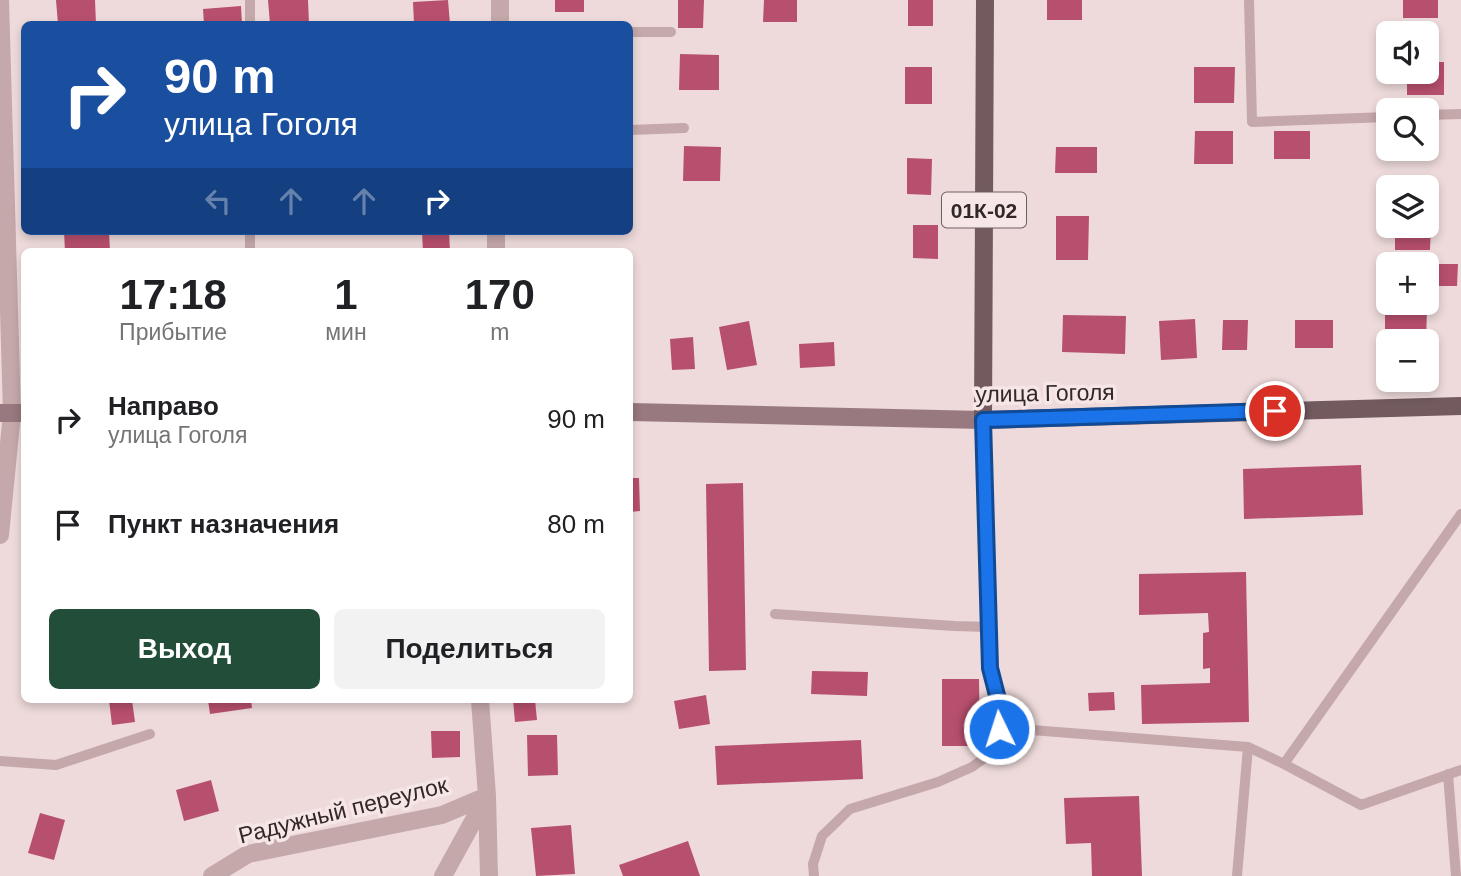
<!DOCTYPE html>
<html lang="ru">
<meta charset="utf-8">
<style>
:root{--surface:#fff;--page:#f2f2f2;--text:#202124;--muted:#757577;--accent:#224e39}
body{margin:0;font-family:Helvetica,sans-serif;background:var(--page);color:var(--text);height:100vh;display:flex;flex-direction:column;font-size:26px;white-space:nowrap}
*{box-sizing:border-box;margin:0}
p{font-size:23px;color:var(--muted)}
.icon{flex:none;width:38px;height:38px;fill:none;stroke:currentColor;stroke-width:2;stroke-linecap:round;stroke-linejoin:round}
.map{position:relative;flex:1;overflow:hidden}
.side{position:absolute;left:21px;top:248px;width:612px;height:455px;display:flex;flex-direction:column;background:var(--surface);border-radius:10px;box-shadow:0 4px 10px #0003}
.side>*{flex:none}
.top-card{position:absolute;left:21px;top:21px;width:612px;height:214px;border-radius:10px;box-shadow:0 4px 10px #0003;background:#1a4fa0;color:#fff;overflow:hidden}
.buttons{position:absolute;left:1376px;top:21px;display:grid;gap:14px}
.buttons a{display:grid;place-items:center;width:63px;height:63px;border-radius:10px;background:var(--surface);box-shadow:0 4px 10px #0003;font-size:35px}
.pin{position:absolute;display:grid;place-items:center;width:60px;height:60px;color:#fff;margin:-30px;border:4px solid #fff;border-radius:50%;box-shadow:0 2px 7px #0007}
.me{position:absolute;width:77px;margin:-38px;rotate:356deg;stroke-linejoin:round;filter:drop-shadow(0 0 5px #0008)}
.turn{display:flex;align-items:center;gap:24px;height:147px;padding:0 28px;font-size:32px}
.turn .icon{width:91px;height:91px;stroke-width:2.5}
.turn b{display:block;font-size:49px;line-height:60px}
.lanes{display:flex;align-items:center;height:66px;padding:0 28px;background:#0003;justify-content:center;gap:35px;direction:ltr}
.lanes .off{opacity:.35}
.eta{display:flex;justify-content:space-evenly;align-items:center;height:119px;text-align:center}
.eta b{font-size:42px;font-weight:800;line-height:49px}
.cta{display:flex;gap:14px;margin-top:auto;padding:14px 28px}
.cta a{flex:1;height:80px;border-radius:10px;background:var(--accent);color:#fff;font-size:28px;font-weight:800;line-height:80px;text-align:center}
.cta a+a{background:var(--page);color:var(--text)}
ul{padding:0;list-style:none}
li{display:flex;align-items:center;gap:21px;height:105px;padding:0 28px}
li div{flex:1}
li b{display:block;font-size:26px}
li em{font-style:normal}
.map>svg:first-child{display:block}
.building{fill:#b74f6e}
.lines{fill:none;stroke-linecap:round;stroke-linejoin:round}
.service{stroke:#c4a8aa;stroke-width:10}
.minor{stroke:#c4a8aa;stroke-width:18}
.secondary{stroke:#97797f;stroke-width:18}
.primary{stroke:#725a5f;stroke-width:18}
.route-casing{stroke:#114b97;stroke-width:18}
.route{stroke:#1a73e8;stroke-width:12}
.labels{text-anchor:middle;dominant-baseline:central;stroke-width:7;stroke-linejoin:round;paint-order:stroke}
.shield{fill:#f6e6e6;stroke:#6d6062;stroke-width:2}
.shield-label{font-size:21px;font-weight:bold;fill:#322729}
.street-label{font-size:23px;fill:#322729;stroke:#f6e6e6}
</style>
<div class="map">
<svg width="1461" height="876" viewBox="0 0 1461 876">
<rect width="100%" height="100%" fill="#eedada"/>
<path class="building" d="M56,0H95L96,24H58Z
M268,0H308L309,24H270Z
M448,0L450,24H414L413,2Z
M555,0H584V12H555Z
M678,0H704L703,28H678Z
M764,0H797V22H763Z
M908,0H933V26H908Z
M1047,0H1082V20H1047Z
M1403,0H1438V18H1403Z
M241,6L242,24H204L203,9Z
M680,54L719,55V90H679Z
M1426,62H1444V95H1407V72H1426Z
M905,67H932V104H905Z
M1194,67H1235L1234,103H1194Z
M1195,131H1233V164H1194Z
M1274,131H1310V159H1274Z
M684,146L721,147L720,181H683Z
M1056,147H1097V173H1055Z
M907,158L932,159L931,195L907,194Z
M1056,216H1089L1088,260H1056Z
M1426,223H1431L1430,250H1395V226H1426Z
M913,225H938V259L913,258Z
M64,231H109L110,252H65Z
M422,231H449L450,252H423Z
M571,248H604V252H571Z
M1428,264H1458L1457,286H1428Z
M1385,308H1427L1426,341H1385Z
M1063,315L1126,316L1125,354L1062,352Z
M1195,319L1197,358L1161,360L1159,321Z
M1223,320H1248L1247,350H1222Z
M1295,320H1333V348H1295Z
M749,321L757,365L727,370L719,327Z
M693,337L695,369L672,370L670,339Z
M834,342L835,366L800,368L799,344Z
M1361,465L1363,515L1244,519L1243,469Z
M630,478H639L640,511L630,512Z
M743,483L746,670L709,671L706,484Z
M1246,572L1249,722L1142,724L1141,685L1210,683V668L1203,669V633L1209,632L1208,613L1139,615V574Z
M812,671L868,672L867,696L811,694Z
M942,679H979L980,746H942Z
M1114,692L1115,710L1089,711L1088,693Z
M706,695L710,724L679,729L674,701Z
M109,700H132L135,722L112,725Z
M208,700H251L252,708L210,714Z
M513,700H535L537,720L515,722Z
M431,731H460V757L432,758Z
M527,735H557L558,775L528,776Z
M861,740L863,779L717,785L715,746Z
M211,780L219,811L184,821L176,790Z
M1139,796L1142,876H1092L1091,843L1066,844L1064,798Z
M40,813L65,820L54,860L28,853Z
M571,825L575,874L536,876L531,828Z
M688,841L700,876H623L619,865Z"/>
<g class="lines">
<path class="service" d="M1249,0L1252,122L1388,117
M250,24V0
M630,32H671
M1426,115L1461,114
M630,130L684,128
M250,252V231
M983,420L990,668L1001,711L1019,729L1248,747L1284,764L1461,514
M775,614L954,626L989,627
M0,761L56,765L150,734
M1284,764L1361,805L1461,770
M1448,774L1456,876
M814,876L813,864L822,836L850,809L938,782L972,767L998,748L1001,711
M1237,876L1248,747"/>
<path class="minor" d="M500,24V0
M496,252V231
M0,535L12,413L0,0
M212,876L248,854L442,815L487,796L489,876
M443,876L487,796L480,700"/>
<path class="secondary" d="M630,412L983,420
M0,413H24"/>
<path class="primary" d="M985,0L983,420L1461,406"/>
</g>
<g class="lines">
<g class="route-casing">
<path id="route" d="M999,729L1001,711L990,668L983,420L1275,411"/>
</g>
<use href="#route" class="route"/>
</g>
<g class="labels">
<rect class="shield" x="942" y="192.5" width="84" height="35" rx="5"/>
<g class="shield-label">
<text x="984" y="210">01К-02</text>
</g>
<g class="street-label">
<text transform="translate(1045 393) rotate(-1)">улица Гоголя</text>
<text transform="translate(343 810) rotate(-14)">Радужный переулок</text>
</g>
</g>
</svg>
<div class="buttons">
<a><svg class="icon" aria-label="sound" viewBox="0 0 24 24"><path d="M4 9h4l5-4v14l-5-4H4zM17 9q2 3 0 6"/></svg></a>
<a><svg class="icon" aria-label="search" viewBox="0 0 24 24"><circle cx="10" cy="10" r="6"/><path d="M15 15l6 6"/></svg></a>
<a><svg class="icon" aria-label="layers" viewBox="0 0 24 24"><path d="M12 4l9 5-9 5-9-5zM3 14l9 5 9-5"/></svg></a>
<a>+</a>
<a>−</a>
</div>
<div class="pin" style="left:1275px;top:411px;background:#d93025"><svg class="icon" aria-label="arrive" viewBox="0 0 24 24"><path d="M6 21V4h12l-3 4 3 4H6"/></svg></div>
<svg class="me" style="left:999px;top:729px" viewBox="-20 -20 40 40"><circle r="17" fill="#1a73e8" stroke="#fff" stroke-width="3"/><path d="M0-11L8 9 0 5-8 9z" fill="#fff"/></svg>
<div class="top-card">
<div class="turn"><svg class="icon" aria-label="right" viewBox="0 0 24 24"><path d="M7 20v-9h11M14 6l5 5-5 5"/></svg><div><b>90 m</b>улица Гоголя</div></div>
<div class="lanes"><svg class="icon off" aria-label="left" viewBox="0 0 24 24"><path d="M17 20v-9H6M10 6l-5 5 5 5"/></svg><svg class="icon off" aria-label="ahead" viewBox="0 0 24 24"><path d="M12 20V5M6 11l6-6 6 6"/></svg><svg class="icon off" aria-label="ahead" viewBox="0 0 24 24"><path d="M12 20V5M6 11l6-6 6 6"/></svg><svg class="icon" aria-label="right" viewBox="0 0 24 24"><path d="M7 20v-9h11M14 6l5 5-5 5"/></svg></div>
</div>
<section class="side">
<div class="eta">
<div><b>17:18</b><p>Прибытие</p></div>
<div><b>1</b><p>мин</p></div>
<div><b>170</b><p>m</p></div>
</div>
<ul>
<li><svg class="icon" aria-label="right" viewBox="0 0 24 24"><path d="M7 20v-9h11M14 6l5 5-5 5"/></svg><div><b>Направо</b><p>улица Гоголя</p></div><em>90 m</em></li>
<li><svg class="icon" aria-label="arrive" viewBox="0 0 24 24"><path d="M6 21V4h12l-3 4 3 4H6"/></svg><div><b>Пункт назначения</b></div><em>80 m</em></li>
</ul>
<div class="cta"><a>Выход</a><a>Поделиться</a></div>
</section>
</div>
